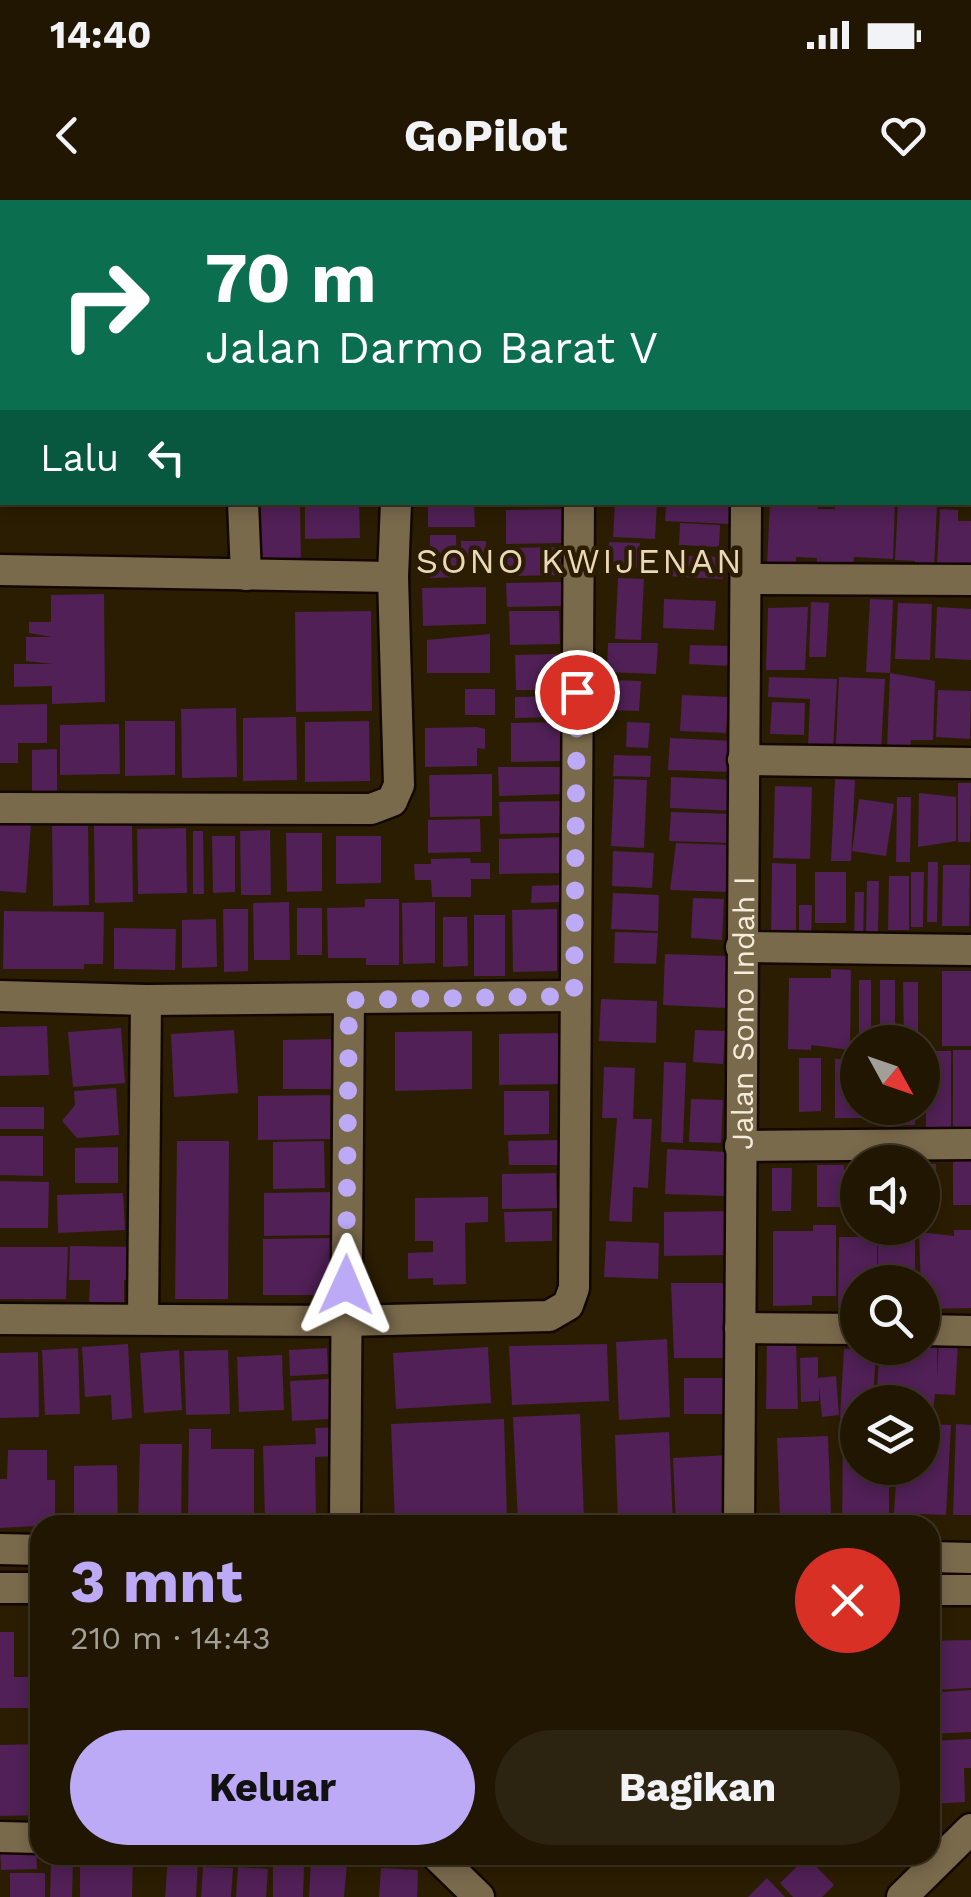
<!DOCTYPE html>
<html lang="id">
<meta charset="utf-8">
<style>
:root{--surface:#201602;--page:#2d2311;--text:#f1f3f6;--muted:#a29f99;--line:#3d3524;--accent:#bcaaf6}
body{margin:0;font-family:"Work Sans",sans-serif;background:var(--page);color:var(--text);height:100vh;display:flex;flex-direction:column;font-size:38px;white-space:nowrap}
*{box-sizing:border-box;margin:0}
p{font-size:32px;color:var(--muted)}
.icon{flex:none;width:55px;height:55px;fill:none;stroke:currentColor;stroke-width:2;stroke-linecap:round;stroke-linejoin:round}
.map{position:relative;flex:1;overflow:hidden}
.details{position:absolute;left:30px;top:1315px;width:910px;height:350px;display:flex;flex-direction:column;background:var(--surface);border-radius:30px;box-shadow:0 5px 15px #0003,0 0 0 2px var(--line)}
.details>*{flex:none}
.hud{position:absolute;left:0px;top:0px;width:972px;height:305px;box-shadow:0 5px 15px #0003,0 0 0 2px var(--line);background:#0b6e4f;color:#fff;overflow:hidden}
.needle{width:65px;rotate:130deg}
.tools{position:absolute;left:840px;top:825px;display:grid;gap:20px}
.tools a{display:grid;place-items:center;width:100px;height:100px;border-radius:50%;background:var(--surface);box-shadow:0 5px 15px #0003,0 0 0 2px var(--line);font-size:50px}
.pin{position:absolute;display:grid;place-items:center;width:85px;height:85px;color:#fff;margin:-42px;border:5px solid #fff;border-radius:50%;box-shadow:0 2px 10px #0007}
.me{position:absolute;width:110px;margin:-55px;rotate:1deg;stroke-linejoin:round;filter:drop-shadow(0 0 8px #0008)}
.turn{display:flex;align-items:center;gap:35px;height:210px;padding:0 40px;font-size:45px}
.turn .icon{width:130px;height:130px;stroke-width:2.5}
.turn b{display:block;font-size:70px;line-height:85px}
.then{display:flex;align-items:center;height:95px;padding:0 40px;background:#0003;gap:20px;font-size:38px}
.round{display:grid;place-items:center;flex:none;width:105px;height:105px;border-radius:52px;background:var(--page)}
.overview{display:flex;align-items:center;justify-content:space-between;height:170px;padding:0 40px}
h1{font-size:60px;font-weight:700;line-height:75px;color:var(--accent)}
.action{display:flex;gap:20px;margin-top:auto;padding:20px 40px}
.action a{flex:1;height:115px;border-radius:60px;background:var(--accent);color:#111;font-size:40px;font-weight:700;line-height:115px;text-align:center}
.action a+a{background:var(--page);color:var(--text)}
.status{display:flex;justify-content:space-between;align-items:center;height:70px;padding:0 50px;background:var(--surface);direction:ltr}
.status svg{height:28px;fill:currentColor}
header{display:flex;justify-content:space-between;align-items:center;height:130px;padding:0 40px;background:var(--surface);font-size:45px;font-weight:700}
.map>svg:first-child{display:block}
.building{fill:#502056}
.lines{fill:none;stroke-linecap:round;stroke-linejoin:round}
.minor-casing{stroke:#130700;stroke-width:35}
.minor{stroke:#7a6a4c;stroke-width:30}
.route{stroke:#bcaaf6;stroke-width:18;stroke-dasharray:0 32.4}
.labels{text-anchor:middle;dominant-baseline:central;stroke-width:9;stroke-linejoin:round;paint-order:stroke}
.street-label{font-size:30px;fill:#f6ecdc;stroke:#2b1d02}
.quarter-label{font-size:35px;letter-spacing:2.5px;fill:#ebd8b8;stroke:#2b1d02}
</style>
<div class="status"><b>14:40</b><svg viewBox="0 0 49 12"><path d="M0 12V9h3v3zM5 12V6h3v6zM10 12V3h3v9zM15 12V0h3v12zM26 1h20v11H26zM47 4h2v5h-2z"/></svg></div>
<header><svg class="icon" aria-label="back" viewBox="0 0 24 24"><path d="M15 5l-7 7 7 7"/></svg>GoPilot<svg class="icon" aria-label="heart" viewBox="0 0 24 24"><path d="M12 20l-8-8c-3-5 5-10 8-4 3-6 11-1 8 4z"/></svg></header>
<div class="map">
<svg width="971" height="1697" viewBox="0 0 971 1697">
<rect width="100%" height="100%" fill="#2b1d02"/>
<path class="building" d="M251,302H300L301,364L251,365Z
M305,302H359L360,338L305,339Z
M428,302H474L475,327H428Z
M615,302H657L655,339L613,337Z
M770,302H818V309H835V302H895L893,359L854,357L853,364L831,363V369L816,368L817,358L796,357V366L767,364Z
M898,302L937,305L934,369L915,368V361L895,360Z
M666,304L733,307L732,324L665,321Z
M566,309V343L506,344V310Z
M940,309L958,310V321H971V374L957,373V365L937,364Z
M680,323L720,325L719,347L679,345Z
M430,335H456L457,377L430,378Z
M461,341H486V364L461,365Z
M609,342L640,343L639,368L608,367Z
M564,347V375L504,376L503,348Z
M667,355L724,357L723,379L666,376Z
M618,378L644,379L641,440L615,439Z
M562,382V406L507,407L506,383Z
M486,387V424L423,426L422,388Z
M104,394L105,502L52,504V486L14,487V464H52L26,461V437H52L29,433V422H51V395Z
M664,399L716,401L714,430L663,428Z
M870,399L893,400L890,473L866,472Z
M811,402L829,403L826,457H809Z
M898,403L932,404L930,460L895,459Z
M808,407L805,470H766L768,408Z
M937,407L971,409V460L935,458Z
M371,411L372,511L296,512L295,412Z
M509,411H559L560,444L510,445Z
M490,434V473H427V440Z
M608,443H658L656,474L607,472Z
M690,445L733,446L731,466L689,464Z
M557,454L558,490H516L515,455Z
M890,473L935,481L933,540H911L910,551L887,550Z
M769,477L837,479L833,550L808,549L810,499L768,497Z
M839,477L885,479L881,550L836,544Z
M610,480L641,481L639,511L608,510Z
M465,489H495V515H465Z
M938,490L971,491L970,539L936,537Z
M682,495L728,497L726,533L680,531Z
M562,496V517L515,518V497Z
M772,502L805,503L804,535L770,534Z
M47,504V543H18V563H0V505Z
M236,508L237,577L182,578L181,509Z
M296,517L297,580L243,581V518Z
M125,521H175V575L125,576Z
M369,521L370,581L305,582V522Z
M563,522V561L511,562V523Z
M627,522L650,523L648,548L626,547Z
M119,524L120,574L60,575V525Z
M477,527L485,529V549L477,548V566L425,567V528Z
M670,538L735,541L733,572L668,570Z
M57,549V595H32V550Z
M614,555L651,556L650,577L613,576Z
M498,567H564L565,594L499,596Z
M492,574V616L430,617L429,575Z
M671,577L737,580L736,611L670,608Z
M614,579L647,580L644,648L611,646Z
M835,579L855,580L851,661H831Z
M958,583H971L970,642H958Z
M775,586L812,587L810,659L773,658Z
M919,593L956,597V641L918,647Z
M897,597H911L910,662H896Z
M859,599L894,604L886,656L852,651Z
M565,601V633L500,634L499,602Z
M671,612L733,614L731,643L669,641Z
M480,619L481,652L428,653V620Z
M0,622L31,624L26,693L0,691Z
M94,624H132L133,702L95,703Z
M52,626H88L89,705L53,706Z
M186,628L187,693L138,694L137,629Z
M270,630L271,695H241L240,631Z
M193,631H203L204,694H193Z
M286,633H322V691L287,692Z
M212,636H235V692L213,693Z
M336,636H381V683L336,684Z
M566,637V673L499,674V639Z
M676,643L734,645L730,692L670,690Z
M613,651L654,653L652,688L612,686Z
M470,658L471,663H490V679H471V697H432L431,680H415L414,664H431V659Z
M928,662H938L937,722H927Z
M772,663L796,664V740L771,739Z
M943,665H970L969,726H942Z
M815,672H846V723H815Z
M911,672H924L923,727H911Z
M889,676H909V730H888Z
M867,681H879L878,732H866Z
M559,685V702L531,703L532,686Z
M855,692H864L863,745H854Z
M613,693L659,695L658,731L611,729Z
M693,698L724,699L722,740L691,738Z
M365,699H399V765H366V758H328L327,708L365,707Z
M289,702L290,760H254L253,703Z
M435,702V763L403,764L402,703Z
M799,705H812L811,741L799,740Z
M297,708H322V755H297Z
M223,709H248V771L224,772Z
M557,709V771L513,772L512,710Z
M4,711L104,712L103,764H84V769H3Z
M474,715H505V776H474Z
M443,717H467L468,766L443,767Z
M216,719L217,767L182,768V720Z
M114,728L176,729L175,770L114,769Z
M615,732L658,733L656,764L614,763Z
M665,754L728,756L726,808L663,805Z
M831,769L851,770L850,850L811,845V850L788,849L789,778H831Z
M942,771H971V846H942Z
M859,780H871V842H859Z
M880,780H895V842H880Z
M903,782H918V842H904Z
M601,799L657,801L656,843L599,841Z
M47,826L49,875L0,876V827Z
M121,828L125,883L73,887L68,832Z
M234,830L238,893L174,897L171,834Z
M695,830L725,831L723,864L693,862Z
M472,831V889L395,891V832Z
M562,833V884L499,885V834Z
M334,839V889H283V840Z
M953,850H971V934H953Z
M926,851H951V933H926Z
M799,858H821V911L799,912Z
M835,859H858V908H872V918H835Z
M664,862L686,863L683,943L661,942Z
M604,867L635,868L633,919H652L648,988L633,987L632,1022L609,1021L617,918H602Z
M116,888L119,935L77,938L62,921L75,905L74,891Z
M504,891H549V934L504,935Z
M330,895V939L258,940V896Z
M691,899L723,900L721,943L689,942Z
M0,907H44V929H0Z
M876,908H915V925H876Z
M0,936H43V976L0,975Z
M559,940V965H509L508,941Z
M177,941H229L228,1099H175Z
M324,941L325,988L273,989V942Z
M118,947V983H75V948Z
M667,949L727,952L725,996L665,994Z
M953,958H971V1005H953Z
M922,964H936V1015H922Z
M817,965H844L845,1007H817Z
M772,968H792L791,1011H772Z
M556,973L557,1008L502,1009V974Z
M0,981L49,982L48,1028H0Z
M330,992V1035L264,1036V993Z
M123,993L125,1030L58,1033L57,995Z
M488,997V1022L465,1023L466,1084L433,1085V1078L408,1079V1053L433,1052V1041H415V998Z
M552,1011V1041L505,1042L504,1012Z
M730,1011V1055L664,1056V1012Z
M813,1025H836V1096H812V1105L773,1106V1031H813Z
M954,1030H971V1108L932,1109V1117L922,1118L919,1032L954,1036Z
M915,1033V1082H878V1034Z
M839,1037H877V1082H858V1107H838Z
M330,1038V1095H263V1039Z
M606,1041L659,1043L658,1079L604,1077Z
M70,1046L137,1047V1080H124V1106L89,1105L90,1080H69Z
M0,1047H68L66,1099H0Z
M671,1083H738L728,1158H674Z
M667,1139L670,1217L619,1220L616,1142Z
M767,1140L796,1141L798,1209H766Z
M939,1142L958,1143L955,1195L935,1194L933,1212L922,1211V1202H876L880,1148L937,1145V1176Z
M128,1144L132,1218L112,1220L111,1195L85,1197L82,1147Z
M607,1144L609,1201L512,1205L509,1146Z
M488,1147L491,1203L396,1209L393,1153Z
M78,1148L80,1214L45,1215L42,1150Z
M327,1148L328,1174L290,1176L289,1150Z
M844,1149L876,1150L873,1202H858V1220L840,1218Z
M179,1150L182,1210L144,1213L140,1153Z
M228,1150L230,1214L186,1215L184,1151Z
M38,1152L39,1217L0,1218V1153Z
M282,1155L284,1210L239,1212L237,1157Z
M818,1157V1178L836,1176L839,1215L822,1217L819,1186V1201L801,1202L800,1158Z
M684,1178H739V1214H684Z
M329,1179L331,1219L292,1221L290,1181Z
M580,1214L584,1320L518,1323L513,1217Z
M504,1219L507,1319L395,1325L391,1224Z
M922,1224L951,1225L946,1315L894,1313L897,1268H922Z
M956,1224L971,1225V1315H953Z
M342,1227L343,1256L315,1257L316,1319L265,1320L263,1246L316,1244L315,1228Z
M189,1229H211V1249H254V1321L188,1322Z
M669,1232L673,1324L618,1325L615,1235Z
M828,1236L831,1314L780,1316L777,1238Z
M843,1238H858V1268H889V1325H842Z
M140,1244H182L181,1325H138Z
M8,1250H47V1280H55V1325L0,1328V1279H7Z
M730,1255L732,1322L676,1325L673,1258Z
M117,1265L118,1325H74V1266Z
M0,1432H14V1477H40V1508H0Z
M971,1440V1488L930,1490V1441Z
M971,1490V1532L930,1534V1493Z
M971,1539V1568H964L965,1602L930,1604V1541Z
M40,1544V1615L0,1616V1545Z
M36,1644L37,1669L1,1670L0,1645Z
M80,1655H133L132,1697H80Z
M807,1657L834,1685L822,1697H793L780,1683Z
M168,1658L198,1660L196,1697H165Z
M311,1661L347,1664L344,1697H309Z
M51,1662H73L72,1697H50Z
M273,1665H304L303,1697H273Z
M203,1667L233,1668L231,1697H201Z
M238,1667L268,1669L266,1697H236Z
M381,1668L418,1670L417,1697H379Z
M10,1673H45V1697H10Z
M767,1678L785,1697H748Z"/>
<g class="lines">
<g class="minor-casing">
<g id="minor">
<path d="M577,2V0"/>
<path d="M970,16H971"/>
<path d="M0,23H2"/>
<path d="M970,189H971"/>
<path d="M0,254H2"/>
<path d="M243,302L246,375"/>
<path d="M0,370L393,377"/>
<path d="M747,379L971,380"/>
<path d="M743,560L971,563"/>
<path d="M0,608L371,609L392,601L399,585L393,377L396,302"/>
<path d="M741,747L971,750"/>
<path d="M0,796L146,800L574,796"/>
<path d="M740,946L971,944"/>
<path d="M143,1118L146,800"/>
<path d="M0,1119L346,1121L549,1116L568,1105L574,1088L579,302"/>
<path d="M740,1128L858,1129"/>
<path d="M922,1130L971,1131"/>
<path d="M345,1325L349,800"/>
<path id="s1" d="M739,1325L746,302"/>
<path d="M0,1349L40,1350"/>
<path d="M930,1357L971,1358"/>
<path d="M0,1388H40"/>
<path d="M930,1390H971"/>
<path d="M0,1637L40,1638"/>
<path d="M436,1655L479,1697"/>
<path d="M902,1697L971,1629"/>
</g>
</g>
<use href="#minor" class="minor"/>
</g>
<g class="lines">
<path class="route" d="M346,1085L349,800L574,796L577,492"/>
</g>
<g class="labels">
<g class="street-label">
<text stroke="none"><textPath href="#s1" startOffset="512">Jalan Sono Indah I</textPath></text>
</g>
<g class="quarter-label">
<text x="580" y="361">SONO KWIJENAN</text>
</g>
</g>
</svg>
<div class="tools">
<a><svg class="needle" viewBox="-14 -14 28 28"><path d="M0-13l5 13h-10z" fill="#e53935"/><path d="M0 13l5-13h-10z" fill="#a29f99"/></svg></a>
<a><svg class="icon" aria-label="sound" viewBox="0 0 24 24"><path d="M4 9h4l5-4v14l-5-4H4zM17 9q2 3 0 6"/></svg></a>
<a><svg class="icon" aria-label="search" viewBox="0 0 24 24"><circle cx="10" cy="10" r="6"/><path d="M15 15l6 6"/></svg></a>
<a><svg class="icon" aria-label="layers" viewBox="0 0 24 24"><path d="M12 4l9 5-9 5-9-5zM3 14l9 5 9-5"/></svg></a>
</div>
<div class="pin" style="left:577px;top:492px;background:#d93025"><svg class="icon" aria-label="arrive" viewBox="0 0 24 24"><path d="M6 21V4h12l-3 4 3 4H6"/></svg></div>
<svg class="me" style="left:346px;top:1085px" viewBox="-20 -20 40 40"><path d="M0-17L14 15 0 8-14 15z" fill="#bcaaf6" stroke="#fff" stroke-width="4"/></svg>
<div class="hud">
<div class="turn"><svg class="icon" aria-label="right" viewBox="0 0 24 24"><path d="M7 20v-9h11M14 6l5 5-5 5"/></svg><div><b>70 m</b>Jalan Darmo Barat V</div></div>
<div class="then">Lalu<svg class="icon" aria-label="left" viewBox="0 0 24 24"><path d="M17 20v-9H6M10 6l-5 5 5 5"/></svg></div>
</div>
<section class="details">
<div class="overview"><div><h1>3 mnt</h1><p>210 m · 14:43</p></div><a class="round" style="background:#d93025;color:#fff"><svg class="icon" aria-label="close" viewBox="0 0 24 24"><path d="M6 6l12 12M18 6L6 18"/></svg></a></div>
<div class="action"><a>Keluar</a><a>Bagikan</a></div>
</section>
</div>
